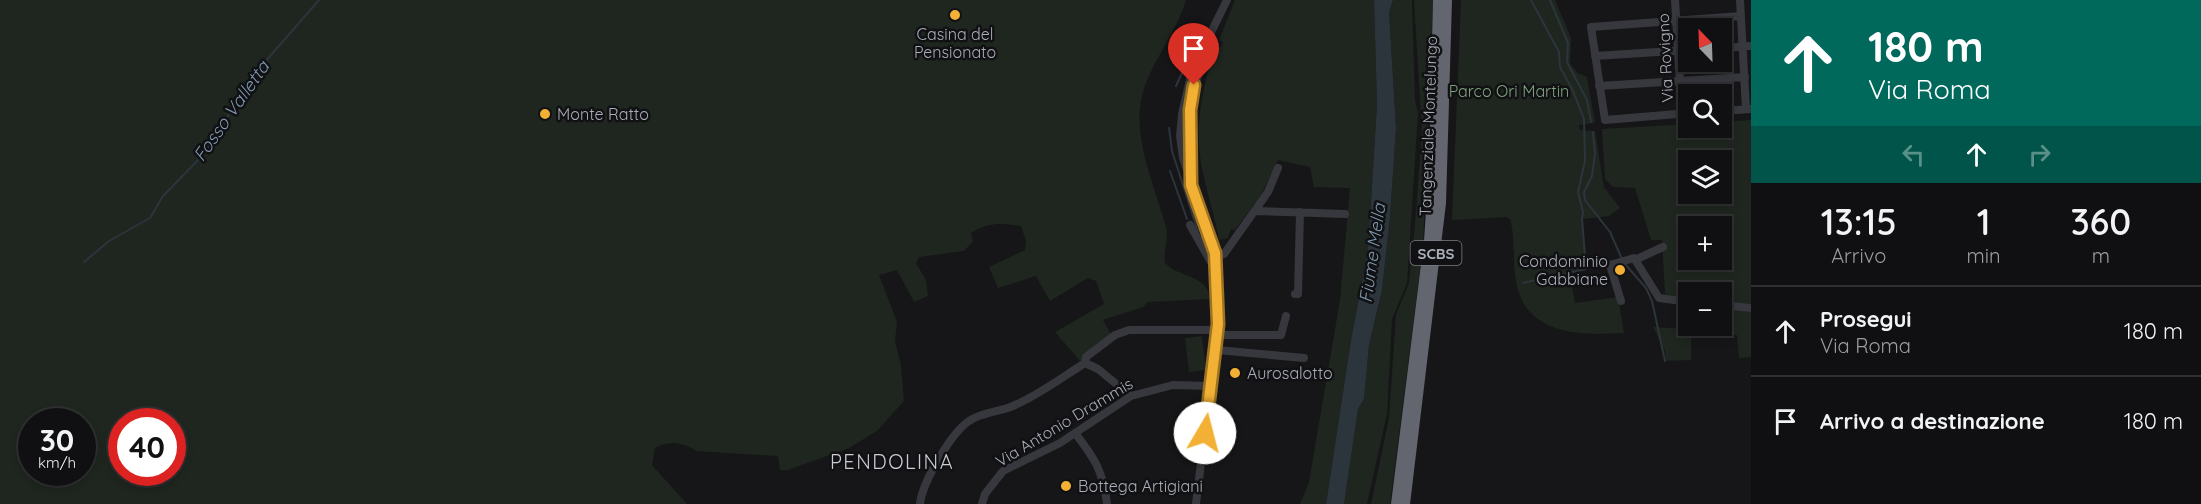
<!DOCTYPE html>
<html lang="it">
<meta charset="utf-8">
<style>
:root{--surface:#101012;--page:#19191b;--text:#f1f3f6;--muted:#9c9d9f;--line:#303032}
body{margin:0;font-family:Quicksand,sans-serif;background:var(--page);color:var(--text);height:100vh;display:flex;flex-direction:column;font-size:22px;white-space:nowrap}
*{box-sizing:border-box;margin:0}
p{font-size:20px;color:var(--muted)}
.icon{flex:none;width:33px;height:33px;fill:none;stroke:currentColor;stroke-width:2;stroke-linecap:round;stroke-linejoin:round}
.map{position:relative;flex:1;overflow:hidden}
.details{display:flex;flex-direction:column;background:var(--surface);width:450px}
.details>*{flex:none}
.top-card{background:#00695c;color:#fff;overflow:hidden}
.needle{width:39px;rotate:337deg}
.buttons{position:absolute;left:1678px;top:18px;display:grid;gap:12px}
.buttons a{display:grid;place-items:center;width:54px;height:54px;border-radius:0px;background:var(--surface);box-shadow:0 3px 9px #0003,0 0 0 2px var(--line);font-size:30px}
.speed{position:absolute;left:18px;top:408px;display:flex;gap:12px;font-size:30px;font-weight:700;text-align:center}
.speed>*{display:grid;place-content:center;width:78px;height:78px;border-radius:50%;background:var(--surface);box-shadow:0 3px 9px #0003,0 0 0 2px var(--line);line-height:1}
.speed small{font-size:15px;font-weight:400}
.speed .limit{border:9px solid #d22;background:#fff;color:#111}
.pin{position:absolute;display:grid;place-items:center;width:51px;height:51px;color:#fff;margin:-62px -26px;border-radius:50% 50% 50% 0;rotate:-45deg;box-shadow:0 0 6px #0007}
.pin .icon{rotate:45deg}
.me{position:absolute;width:66px;margin:-33px;rotate:8deg;stroke-linejoin:round;filter:drop-shadow(0 0 4px #0008)}
.turn{display:flex;align-items:center;gap:21px;height:126px;padding:0 18px;font-size:27px}
.turn .icon{width:78px;height:78px;stroke-width:2.5}
.turn b{display:block;font-size:42px;line-height:51px}
.lanes{display:flex;align-items:center;height:57px;padding:0 18px;background:#0003;justify-content:center;gap:30px;direction:ltr}
.lanes .off{opacity:.35}
.eta{display:flex;justify-content:space-evenly;align-items:center;height:102px;text-align:center}
.eta b{font-size:36px;font-weight:600;line-height:42px}
ul{padding:0;list-style:none}
li{display:flex;align-items:center;gap:18px;height:90px;padding:0 18px;border-top:2px solid var(--line)}
li div{flex:1}
li b{display:block;font-size:22px}
li em{font-style:normal}
main{display:flex;flex:1;min-height:0}
.map>svg:first-child{display:block}
.green{fill:#1e261f;fill-rule:evenodd}
.water{fill:#2c353c}
.lines{fill:none;stroke-linecap:round;stroke-linejoin:round}
.stream{stroke:#2c353c;stroke-width:2}
.minor{stroke:#37383d;stroke-width:8}
.highway{stroke:#63666e;stroke-width:10}
.route-casing{stroke:#9d7322;stroke-width:15}
.route{stroke:#f2b134;stroke-width:10}
.poi-dot{fill:#f2b134;stroke:#111113;stroke-width:2}
.labels{text-anchor:middle;dominant-baseline:central;stroke-width:5;stroke-linejoin:round;paint-order:stroke}
.shield{fill:#111113;stroke:#7b7e86;stroke-width:1.5}
.shield-label{font-size:15px;font-weight:bold;fill:#a8adb8}
.poi-label{font-size:16px;fill:#a8adb8;stroke:#111113;text-anchor:start}
.street-label{font-size:16px;fill:#a8adb8;stroke:#111113}
.park-label{font-size:16px;fill:#7fa381;stroke:#111113}
.water-label{font-size:18px;font-style:italic;fill:#7f9bb3;stroke:#111113}
.quarter-label{font-size:20px;letter-spacing:1.5px;fill:#c9ccd4;stroke:#111113}
</style>
<main>
<div class="map">
<svg width="1751" height="504" viewBox="0 0 1751 504">
<rect width="100%" height="100%" fill="#161618"/>
<path class="green" d="M0,0H1186C1176,34 1151,61 1142,96C1132,139 1155,186 1166,227C1169,239 1163,251 1165,263C1178,278 1207,273 1210,299L1148,302L1143,307L1103,320L1114,340L1080,361L1055,332L1104,304L1096,281L1088,278L1050,301L1036,276L998,288L989,267L1025,250L1026,241L1021,226C1003,223 988,222 971,233L973,241L964,251L919,257L916,263L926,280L928,296L914,302L897,270L879,275L897,322L895,341L901,365L904,401L877,431L849,448L788,470H780L778,456L696,451C683,442 669,440 655,448L652,465L687,504H0ZM32,422H82V472H32ZM122,422H172V472H122Z
M1235,0H1374L1377,105L1368,251L1351,340L1326,504H1300L1309,482L1340,300L1350,188L1314,187L1310,167L1278,160L1261,195L1235,230L1231,229L1228,238L1219,240C1215,218 1208,196 1203,173C1193,131 1202,86 1216,46L1221,47L1223,42L1219,40Z
M1393,0H1412L1415,100L1418,113L1407,283L1392,319L1387,414L1367,504H1344L1358,409L1364,399L1369,345L1382,290L1390,217L1396,126L1389,12Z
M1414,0H1433L1423,248L1390,504H1371L1389,418L1396,315L1409,283L1415,224L1422,132Z
M1461,0H1555L1571,38L1570,64L1578,73L1587,77L1595,123L1579,125L1580,130L1595,131L1604,187L1620,208L1609,216L1583,219L1587,269L1570,274L1575,303L1618,297L1624,333C1578,335 1522,336 1515,275C1513,257 1515,236 1510,219L1506,217L1452,220Z
M1751,120V304L1722,301V292H1689V299L1665,294L1662,240H1651L1635,188L1613,187L1605,179L1602,129L1689,124V128H1722V122ZM1689,160H1722V194H1689ZM1689,226H1722V260H1689Z
M1684,305L1689,306V326H1722V309L1751,312V357L1739,358L1737,335L1691,336V360L1666,361L1665,351L1653,327L1685,329Z
M1202,336L1206,370L1189,372L1185,338Z"/>
<path class="water" d="M1374,0H1393L1389,12L1396,127L1390,217L1382,290L1369,345L1364,399L1358,409L1344,504H1326L1351,340L1368,251L1377,105Z"/>
<g class="lines">
<path class="stream" d="M1550,0L1568,43L1567,62L1587,100L1591,122
M1176,86L1186,64L1199,45
M1169,128L1172,151L1198,232
M1593,132L1595,154L1592,176L1584,192L1585,200L1610,232L1622,259
M1170,171L1187,219
M84,262L109,241L150,218L163,196L202,156L257,71L319,0
M1625,264L1646,288L1652,301L1665,361
M1523,283L1586,269L1582,219L1583,212L1578,192L1585,161L1584,119L1573,91L1560,67L1559,52L1531,0"/>
<path class="minor" d="M1675,0L1682,114
M1740,0L1746,109
M1722,48L1751,46
M1595,56L1689,50
M1599,86L1745,77
M1722,111L1750,109
M1689,113L1605,120L1591,27L1741,16
M1190,168C1186,125 1192,86 1208,45
M1255,211L1345,214
M1190,225L1215,269
M1214,259L1224,254L1268,192L1278,168
M1637,259L1663,247
M1595,264L1605,262L1610,265L1634,258L1659,298L1689,302
M1610,265L1621,301
M1295,294H1298L1300,212
M1722,305L1751,308
M1218,335H1281L1286,316
M1217,350L1304,358
M1085,363L1086,357L1115,335L1129,330H1218
M1075,433C1095,459 1103,471 1107,504
M920,504C922,483 951,433 969,421C981,412 999,412 1013,406C1039,395 1061,378 1085,363L1098,369L1131,396
M982,504L985,494L1003,471L1060,443L1131,396L1173,385L1211,386
M1196,504L1218,324L1215,253L1183,158L1180,136L1182,114L1192,71L1227,0"/>
<path class="highway" d="M1396,504L1429,241L1434,164L1438,0
M1405,504L1441,203L1447,0"/>
</g>
<g class="lines">
<g class="route-casing">
<path id="route" d="M1194,85L1190,110L1191,185L1215,253L1218,324L1205,433"/>
</g>
<use href="#route" class="route"/>
</g>
<g class="poi-dot">
<circle cx="955" cy="15" r="6"/>
<circle cx="545" cy="114" r="6"/>
<circle cx="1620" cy="270" r="6"/>
<circle cx="1235" cy="373" r="6"/>
<circle cx="1066" cy="486" r="6"/>
</g>
<g class="labels">
<rect class="shield" x="1410.5" y="241" width="51" height="24" rx="4.5"/>
<g class="shield-label">
<text x="1436" y="253">SCBS</text>
</g>
<g class="poi-label">
<text x="955" y="34" text-anchor="middle">Casina del<tspan x="955" dy="18">Pensionato</tspan></text>
<text x="557" y="114">Monte Ratto</text>
<text x="1608" y="261" text-anchor="end">Condominio<tspan x="1608" dy="18">Gabbiane</tspan></text>
<text x="1247" y="373">Aurosalotto</text>
<text x="1078" y="486">Bottega Artigiani</text>
</g>
<g class="street-label">
<text transform="translate(1665 58) rotate(-93)">Via Rovigno</text>
<text transform="translate(1428 126) rotate(-88)">Tangenziale Montelungo</text>
<text transform="translate(1064 422) rotate(-31)">Via Antonio Drammis</text>
</g>
<g class="park-label">
<text x="1509" y="91">Parco Ori Martin</text>
</g>
<g class="water-label">
<text transform="translate(231 111) rotate(-55)">Fosso Valletta</text>
<text transform="translate(1372 253) rotate(-82)">Fiume Mella</text>
</g>
<g class="quarter-label">
<text x="892" y="461">PENDOLINA</text>
</g>
</g>
</svg>
<div class="buttons">
<a><svg class="needle" viewBox="-14 -14 28 28"><path d="M0-13l5 13h-10z" fill="#e53935"/><path d="M0 13l5-13h-10z" fill="#9c9d9f"/></svg></a>
<a><svg class="icon" aria-label="search" viewBox="0 0 24 24"><circle cx="10" cy="10" r="6"/><path d="M15 15l6 6"/></svg></a>
<a><svg class="icon" aria-label="layers" viewBox="0 0 24 24"><path d="M12 4l9 5-9 5-9-5zM3 14l9 5 9-5"/></svg></a>
<a>+</a>
<a>−</a>
</div>
<div class="speed"><div>30<small>km/h</small></div><div class="limit">40</div></div>
<div class="pin" style="left:1194px;top:85px;background:#d93025"><svg class="icon" aria-label="arrive" viewBox="0 0 24 24"><path d="M6 21V4h12l-3 4 3 4H6"/></svg></div>
<svg class="me" style="left:1205px;top:433px" viewBox="-20 -20 40 40"><circle r="19" fill="#fff"/><path d="M0-13L10 11 0 6-10 11z" fill="#f2b134"/></svg>
</div>
<section class="details">
<div class="top-card">
<div class="turn"><svg class="icon" aria-label="ahead" viewBox="0 0 24 24"><path d="M12 20V5M6 11l6-6 6 6"/></svg><div><b>180 m</b>Via Roma</div></div>
<div class="lanes"><svg class="icon off" aria-label="left" viewBox="0 0 24 24"><path d="M17 20v-9H6M10 6l-5 5 5 5"/></svg><svg class="icon" aria-label="ahead" viewBox="0 0 24 24"><path d="M12 20V5M6 11l6-6 6 6"/></svg><svg class="icon off" aria-label="right" viewBox="0 0 24 24"><path d="M7 20v-9h11M14 6l5 5-5 5"/></svg></div>
</div>
<div class="eta">
<div><b>13:15</b><p>Arrivo</p></div>
<div><b>1</b><p>min</p></div>
<div><b>360</b><p>m</p></div>
</div>
<ul>
<li><svg class="icon" aria-label="ahead" viewBox="0 0 24 24"><path d="M12 20V5M6 11l6-6 6 6"/></svg><div><b>Prosegui</b><p>Via Roma</p></div><em>180 m</em></li>
<li><svg class="icon" aria-label="arrive" viewBox="0 0 24 24"><path d="M6 21V4h12l-3 4 3 4H6"/></svg><div><b>Arrivo a destinazione</b></div><em>180 m</em></li>
</ul>
</section>
</main>
